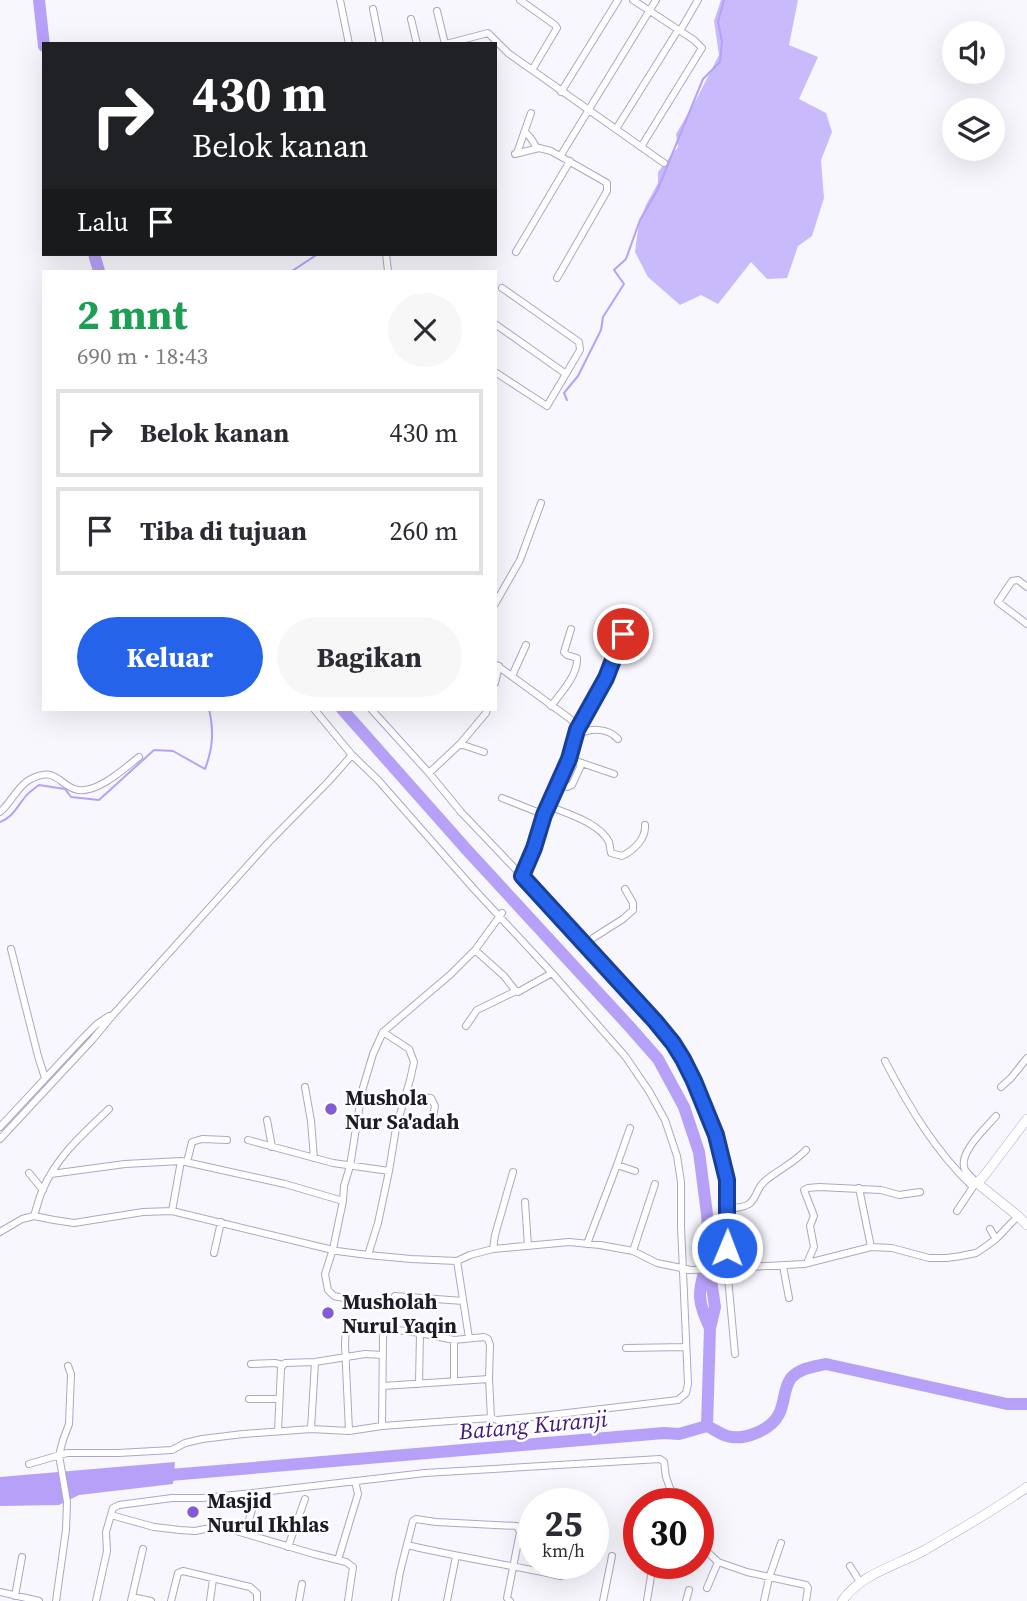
<!DOCTYPE html>
<html lang="id">
<meta charset="utf-8">
<style>
:root{--surface:#fff;--page:#f7f7f7;--text:#2b2b33;--muted:#7c7c81;--line:#e1e1e2;--accent:#2563eb}
body{margin:0;font-family:"Source Serif 4",serif;background:var(--page);color:var(--text);height:100vh;display:flex;flex-direction:column;font-size:26px;white-space:nowrap}
*{box-sizing:border-box;margin:0}
p{font-size:23px;color:var(--muted)}
.icon{flex:none;width:38px;height:38px;fill:none;stroke:currentColor;stroke-width:2;stroke-linecap:round;stroke-linejoin:round}
.map{position:relative;flex:1;overflow:hidden}
.sheet{position:absolute;left:42px;top:270px;width:455px;height:441px;display:flex;flex-direction:column;background:var(--surface);border-radius:0px;box-shadow:0 7px 28px #0002}
.sheet>*{flex:none}
.hud{position:absolute;left:42px;top:42px;width:455px;height:214px;border-radius:0px;box-shadow:0 7px 28px #0002;background:#202124;color:#fff;overflow:hidden}
.tools{position:absolute;left:942px;top:21px;display:grid;gap:14px}
.tools a{display:grid;place-items:center;width:63px;height:63px;border-radius:50%;background:var(--surface);box-shadow:0 7px 28px #0002;font-size:35px}
.speed{position:absolute;left:518px;top:1488px;display:flex;gap:14px;font-size:35px;font-weight:700;text-align:center}
.speed>*{display:grid;place-content:center;width:91px;height:91px;border-radius:50%;background:var(--surface);box-shadow:0 7px 28px #0002;line-height:1}
.speed small{font-size:18px;font-weight:400}
.speed .limit{border:10px solid #d22;background:#fff;color:#111}
.pin{position:absolute;display:grid;place-items:center;width:60px;height:60px;color:#fff;margin:-30px;border:4px solid #fff;border-radius:50%;box-shadow:0 2px 7px #0007}
.me{position:absolute;width:77px;margin:-38px;rotate:1deg;stroke-linejoin:round;filter:drop-shadow(0 0 5px #0008)}
.turn{display:flex;align-items:center;gap:24px;height:147px;padding:0 35px;font-size:32px}
.turn .icon{width:91px;height:91px;stroke-width:2.5}
.turn b{display:block;font-size:49px;line-height:60px}
.then{display:flex;align-items:center;height:66px;padding:0 35px;background:#0003;gap:14px;font-size:26px}
.round{display:grid;place-items:center;flex:none;width:74px;height:74px;border-radius:37px;background:var(--page)}
.overview{display:flex;align-items:center;justify-content:space-between;height:119px;padding:0 35px}
h1{font-size:42px;font-weight:700;line-height:52px;color:#1e9e55}
.cta{display:flex;gap:14px;margin-top:auto;padding:14px 35px}
.cta a{flex:1;height:80px;border-radius:42px;background:var(--accent);color:#fff;font-size:28px;font-weight:700;line-height:80px;text-align:center}
.cta a+a{background:var(--page);color:var(--text)}
ul{padding:0;list-style:none}
li{display:flex;align-items:center;gap:21px;height:88px;margin:0 14px 10px;padding:0 21px;border:4px solid var(--line);border-radius:0px}
li div{flex:1}
li b{display:block;font-size:26px}
li em{font-style:normal}
.map>svg:first-child{display:block}
.green{fill:#c9bafc}
.water{fill:#b7a1f8}
.lines{fill:none;stroke-linecap:round;stroke-linejoin:round}
.stream{stroke:#b7a1f8;stroke-width:2}
.river{stroke:#b7a1f8;stroke-width:12}
.street-casing{stroke:#ada7c6;stroke-width:8}
.secondary-casing{stroke:#ada7c6;stroke-width:10}
.street{stroke:#fff;stroke-width:6}
.secondary{stroke:#fff;stroke-width:9}
.route-casing{stroke:#184099;stroke-width:18}
.route{stroke:#2563eb;stroke-width:12}
.poi-dot{fill:#825cd6;stroke:#fff;stroke-width:2.5}
.labels{text-anchor:middle;dominant-baseline:central;stroke-width:5;stroke-linejoin:round;paint-order:stroke}
.poi-label{font-size:21px;font-weight:bold;fill:#1d1b26;stroke:#fff;text-anchor:start}
.water-label{font-size:23px;font-style:italic;fill:#40187c;stroke:#fff}
</style>
<div class="map">
<svg width="1027" height="1601" viewBox="0 0 1027 1601">
<rect width="100%" height="100%" fill="#f8f7fe"/>
<path class="green" d="M721,0H798L789,45L818,57L799,99L826,113L832,132L821,160L824,198L812,236L798,246L787,278L767,279L751,262L718,304L701,295L680,305L648,277L635,252L639,223L646,205L658,183V172L678,147L676,134L696,100L719,55L714,21Z"/>
<path class="water" d="M175,1462L173,1484L79,1495L59,1505L0,1506V1477Z"/>
<g class="lines">
<path class="stream" d="M292,271L318,254
M567,400L564,393L578,376L601,330L603,317L624,284L614,270L626,259L640,220L657,191L703,79L720,62L722,42L718,22L724,0
M0,822C13,817 17,807 25,797C29,792 34,789 39,785L65,789L71,797L99,800L154,750L173,751L205,769C213,748 214,731 209,709"/>
<path class="river" d="M39,0L44,46
M94,254L99,271
M342,709L467,850L629,1026L658,1059L684,1107L699,1152L707,1214L711,1280L715,1307L710,1328L707,1426
M706,1266C697,1293 698,1303 710,1328
M158,1476L664,1433L679,1434L707,1426C714,1429 720,1434 727,1436C744,1441 771,1430 779,1414C785,1403 783,1389 791,1378C800,1368 813,1367 826,1364L1007,1404H1027"/>
<g class="street-casing">
<path id="street" d="M340,0L349,44
M520,0L555,25L557,28L532,70
M633,0L694,40L702,48L641,147
M373,9L380,44
M437,11L445,44
M411,19L417,44
M680,31L698,0
M446,44L488,33L508,53L664,163
M561,92L618,0
M616,129L678,30
M525,132L530,137L537,148
M517,153L531,113
M515,154L539,148L551,151L607,183V191L557,278
M561,155L656,0
M516,252L570,161
M386,254L388,271
M495,324L566,374
M495,372L547,406L580,350L579,342L502,288
M1027,587L1018,580L1012,581L998,602L1027,624
M495,604L520,560L541,503
M495,664L569,718C574,722 577,725 577,732C577,753 553,792 545,814C537,835 531,856 522,876L655,1021L673,1043L683,1059L694,1081L716,1135L727,1180V1267L735,1354
M512,676L526,645
M495,683L499,666
M551,706C561,693 578,675 577,658L567,655L564,652L571,629
M371,709L429,773
M487,709L486,713L460,744L429,773L461,812L522,876L521,878
M577,730L606,678L623,634
M577,735C590,728 607,727 618,739
M460,744L484,752
M570,759L614,774
M558,784L567,787L572,785L582,763
M502,798L545,815
M548,806C566,813 600,823 609,842C610,845 610,850 611,853L622,856C634,850 646,839 645,825
M0,812C11,803 17,787 29,780C57,764 59,787 78,790C98,793 125,768 139,757
M585,946L593,938L623,919L633,910V903L625,889
M11,949L38,1056L45,1078
M475,950L504,976L515,990L518,992L552,973
M466,1026L477,1010L516,991
M885,1061C909,1107 935,1151 973,1187L977,1183
M305,1087L311,1121L314,1158
M1001,1087L1011,1078L1027,1058
M405,1096L431,1098L435,1106L432,1121
M267,1120L272,1147
M0,1127L82,1039L97,1024L109,1016
M0,1139L93,1039L112,1016L268,843L328,782L352,755
M248,1140L333,1163L389,1171
M187,1162L192,1142L202,1139L227,1140
M617,1165L630,1128
M29,1173L43,1190
M51,1174L125,1164L181,1161L285,1184L343,1201
M977,1183C973,1179 968,1174 965,1170C957,1153 987,1127 996,1116
M859,1188L871,1247
M525,1202L528,1246
M727,1208C735,1208 743,1208 749,1204C757,1198 757,1187 765,1181C778,1170 794,1163 806,1150
M172,1211L181,1161
M957,1211L973,1187
M34,1216C37,1207 39,1197 43,1189C57,1156 84,1133 109,1109
M990,1229L996,1239
M0,1232L22,1219L34,1216L54,1220L74,1223L143,1212L172,1211L337,1251L368,1255L411,1259L457,1261L470,1255L493,1249L569,1242L600,1245L633,1251L657,1263L691,1270L804,1264L871,1247L892,1248L929,1258H947L961,1256L976,1253L985,1247L996,1239L1018,1216
M587,1244L617,1165L635,1171
M493,1249L495,1235L513,1172
M633,1251L655,1184
M214,1253L221,1222
M368,1255L378,1223L389,1171L396,1128L410,1080L414,1062L409,1049L383,1032
M457,1261L469,1338
M807,1263L814,1247L810,1226L814,1216L804,1190L808,1188L819,1187L881,1190L899,1195L920,1192
M783,1266L789,1298
M395,1296L463,1301
M363,1302L334,1296L328,1290L325,1274L333,1249L343,1201L344,1186L350,1166L362,1091L373,1054L383,1032L451,974L475,950L502,913
M346,1325L345,1345L349,1431
M454,1340V1381
M626,1348L686,1347
M251,1364L275,1363L283,1365
M419,1384L420,1333
M383,1386L489,1379
M249,1399H279
M382,1426L383,1336L386,1331L390,1329L420,1333L454,1340L484,1337L488,1339L490,1345L489,1379L491,1418
M311,1429L315,1362
M278,1431L281,1368L285,1363L315,1362L365,1354L383,1355
M29,1464L67,1453H118L172,1450L185,1443L202,1439L243,1434L311,1429L349,1431L382,1426L491,1418L497,1420L542,1416L678,1400L686,1393L688,1384L681,1226V1182L677,1156L665,1120L649,1091L625,1056L552,973L473,888L378,780L352,755L314,709
M671,1491L684,1494L694,1503
M663,1503L671,1491
M111,1515L154,1527L180,1530L195,1531L205,1529L226,1528L314,1554L346,1562L353,1567L348,1601
M245,1533L255,1500L253,1493
M698,1543L718,1562L747,1572L806,1585L808,1588L806,1601
M407,1545C458,1557 510,1565 561,1576
M288,1547L305,1499
M338,1560L358,1494L355,1481
M850,1566L860,1582
M707,1588L718,1562
M0,1592L39,1601
M15,1596L22,1557
M132,1597L151,1601
M56,1601L66,1530L67,1502L59,1455L63,1440L69,1424L71,1374L68,1366
M96,1601L107,1551L106,1532L113,1508L119,1505L172,1498H202L253,1493L425,1473L660,1459L664,1462L666,1477L671,1491
M131,1601L143,1549
M171,1601L178,1573L183,1571L250,1587L257,1593V1601
M210,1601L213,1579
M299,1601L302,1584
M395,1601L400,1572L413,1521L416,1519L436,1522L517,1526L520,1532L507,1598L510,1601
M447,1601L456,1556
M603,1601L612,1556
M647,1601L651,1576L650,1563
M686,1601L689,1590
M764,1601L769,1578L781,1543"/>
</g>
<g class="secondary-casing">
<path id="secondary" d="M1027,1119L984,1176L977,1183L1018,1216L1027,1225
M842,1601C862,1573 896,1566 925,1550C959,1530 995,1510 1027,1487"/>
</g>
<use href="#street" class="street"/>
<use href="#secondary" class="secondary"/>
</g>
<g class="lines">
<g class="route-casing">
<path id="route" d="M623,634L606,678L577,730L569,759L544,815L534,848L522,876L655,1021L673,1043L683,1059L694,1081L716,1135L727,1180V1248"/>
</g>
<use href="#route" class="route"/>
</g>
<g class="poi-dot">
<circle cx="331" cy="1109" r="7"/>
<circle cx="328" cy="1313" r="7"/>
<circle cx="193" cy="1512" r="7"/>
</g>
<g class="labels">
<g class="poi-label">
<text x="345" y="1097">Mushola<tspan x="345" dy="24">Nur Sa'adah</tspan></text>
<text x="342" y="1301">Musholah<tspan x="342" dy="24">Nurul Yaqin</tspan></text>
<text x="207" y="1500">Masjid<tspan x="207" dy="24">Nurul Ikhlas</tspan></text>
</g>
<g class="water-label">
<text transform="translate(533 1425) rotate(-5)">Batang Kuranji</text>
</g>
</g>
</svg>
<div class="tools">
<a><svg class="icon" aria-label="sound" viewBox="0 0 24 24"><path d="M4 9h4l5-4v14l-5-4H4zM17 9q2 3 0 6"/></svg></a>
<a><svg class="icon" aria-label="layers" viewBox="0 0 24 24"><path d="M12 4l9 5-9 5-9-5zM3 14l9 5 9-5"/></svg></a>
</div>
<div class="speed"><div>25<small>km/h</small></div><div class="limit">30</div></div>
<div class="pin" style="left:623px;top:634px;background:#d93025"><svg class="icon" aria-label="arrive" viewBox="0 0 24 24"><path d="M6 21V4h12l-3 4 3 4H6"/></svg></div>
<svg class="me" style="left:727px;top:1248px" viewBox="-20 -20 40 40"><circle r="17" fill="#2563eb" stroke="#fff" stroke-width="3"/><path d="M0-11L8 9 0 5-8 9z" fill="#fff"/></svg>
<div class="hud">
<div class="turn"><svg class="icon" aria-label="right" viewBox="0 0 24 24"><path d="M7 20v-9h11M14 6l5 5-5 5"/></svg><div><b>430 m</b>Belok kanan</div></div>
<div class="then">Lalu<svg class="icon" aria-label="arrive" viewBox="0 0 24 24"><path d="M6 21V4h12l-3 4 3 4H6"/></svg></div>
</div>
<section class="sheet">
<div class="overview"><div><h1>2 mnt</h1><p>690 m · 18:43</p></div><a class="round"><svg class="icon" aria-label="close" viewBox="0 0 24 24"><path d="M6 6l12 12M18 6L6 18"/></svg></a></div>
<ul>
<li><svg class="icon" aria-label="right" viewBox="0 0 24 24"><path d="M7 20v-9h11M14 6l5 5-5 5"/></svg><div><b>Belok kanan</b></div><em>430 m</em></li>
<li><svg class="icon" aria-label="arrive" viewBox="0 0 24 24"><path d="M6 21V4h12l-3 4 3 4H6"/></svg><div><b>Tiba di tujuan</b></div><em>260 m</em></li>
</ul>
<div class="cta"><a>Keluar</a><a>Bagikan</a></div>
</section>
</div>
